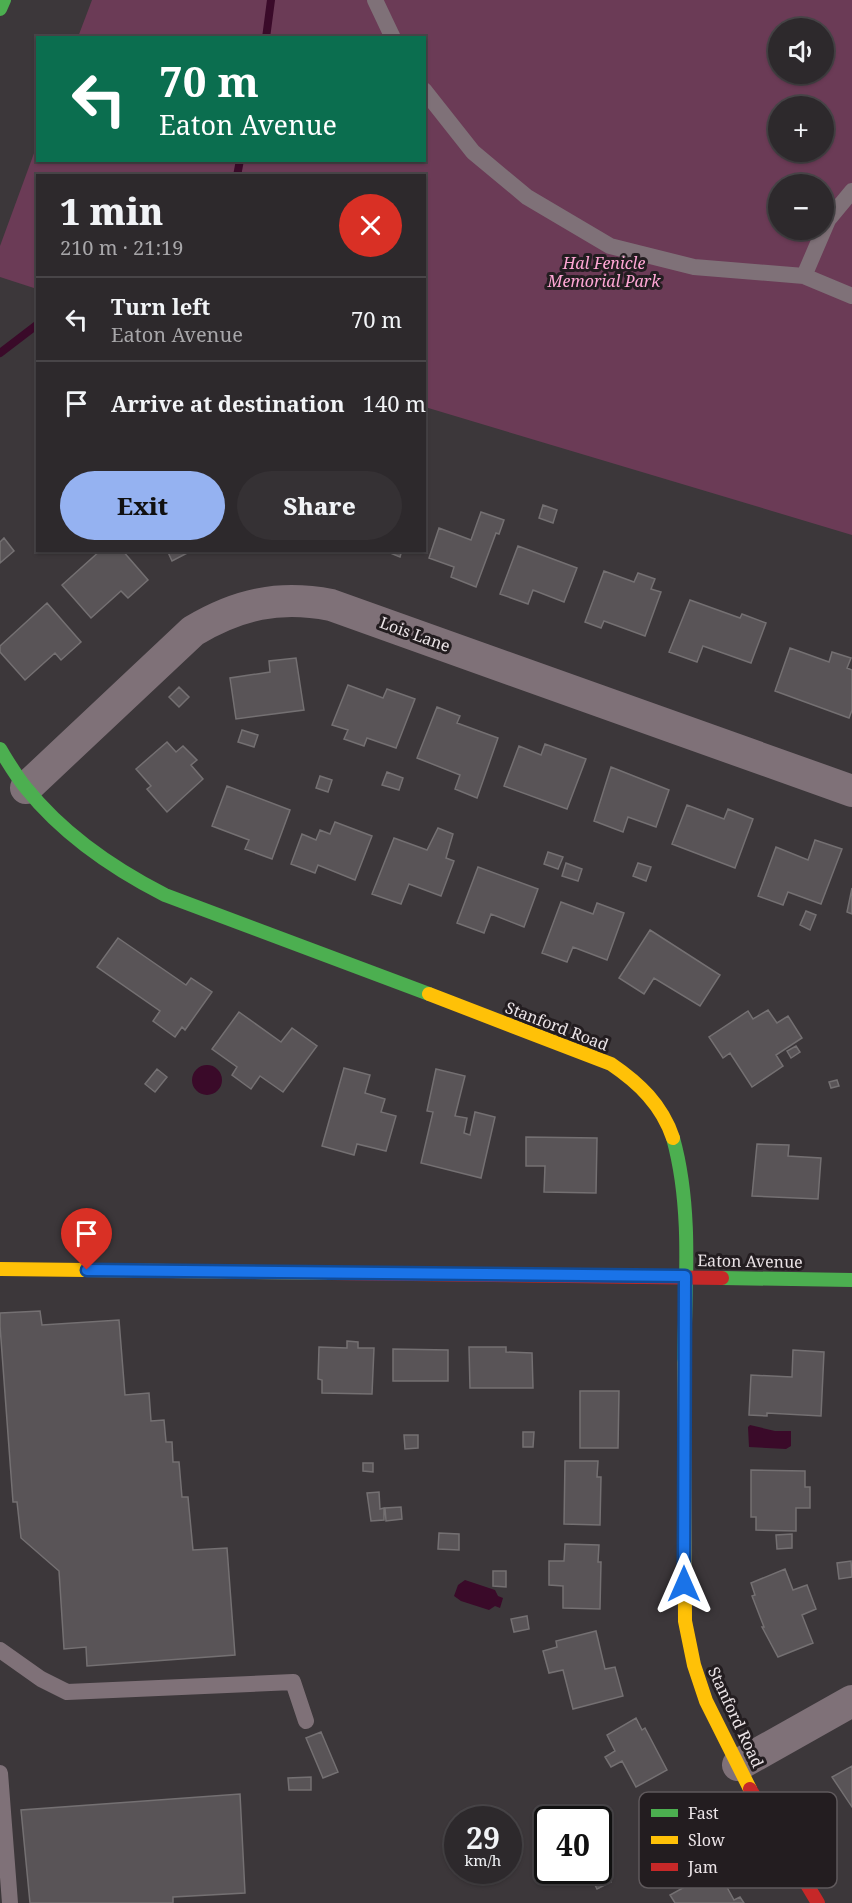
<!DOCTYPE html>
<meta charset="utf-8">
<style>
:root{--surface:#2d292c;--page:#353134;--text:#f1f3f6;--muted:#a7a6a9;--line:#484548;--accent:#95b2f1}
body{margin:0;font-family:"Noto Serif",serif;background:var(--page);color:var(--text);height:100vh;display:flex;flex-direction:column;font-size:22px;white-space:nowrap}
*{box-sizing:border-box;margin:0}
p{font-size:20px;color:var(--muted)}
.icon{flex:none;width:33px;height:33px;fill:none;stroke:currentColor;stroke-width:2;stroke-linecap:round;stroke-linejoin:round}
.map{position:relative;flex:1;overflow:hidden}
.side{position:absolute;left:36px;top:174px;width:390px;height:378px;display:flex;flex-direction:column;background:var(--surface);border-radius:0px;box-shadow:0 2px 4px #0004,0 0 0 2px var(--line)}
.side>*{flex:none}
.top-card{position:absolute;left:36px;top:36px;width:390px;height:126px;border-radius:0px;box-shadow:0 2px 4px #0004,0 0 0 2px var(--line);background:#0b6e4f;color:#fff;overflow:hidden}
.buttons{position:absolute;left:768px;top:18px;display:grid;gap:12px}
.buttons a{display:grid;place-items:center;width:66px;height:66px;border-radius:50%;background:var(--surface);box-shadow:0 2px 4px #0004,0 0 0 2px var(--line);font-size:30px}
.speed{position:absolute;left:444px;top:1806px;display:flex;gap:12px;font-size:30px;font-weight:700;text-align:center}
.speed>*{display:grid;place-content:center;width:78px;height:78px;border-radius:50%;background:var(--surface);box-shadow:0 2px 4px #0004,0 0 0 2px var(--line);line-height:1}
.speed small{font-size:15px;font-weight:400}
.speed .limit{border:3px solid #111;border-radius:9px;background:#fff;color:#111}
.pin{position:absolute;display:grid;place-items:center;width:51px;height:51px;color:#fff;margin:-62px -26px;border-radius:50% 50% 50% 0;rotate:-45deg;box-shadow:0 0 6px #0007}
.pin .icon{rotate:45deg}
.me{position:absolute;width:66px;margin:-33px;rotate:0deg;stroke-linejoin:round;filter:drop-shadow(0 0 4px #0008)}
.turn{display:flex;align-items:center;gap:21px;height:126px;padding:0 24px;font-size:27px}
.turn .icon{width:78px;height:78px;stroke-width:2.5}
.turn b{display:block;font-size:42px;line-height:51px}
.round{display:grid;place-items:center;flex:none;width:63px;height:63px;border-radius:32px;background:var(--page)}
.summary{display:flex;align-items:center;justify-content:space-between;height:102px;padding:0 24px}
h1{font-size:36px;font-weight:800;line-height:45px}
.cta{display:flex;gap:12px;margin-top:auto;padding:12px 24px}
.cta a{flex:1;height:69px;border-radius:36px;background:var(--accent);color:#111;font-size:24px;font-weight:800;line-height:69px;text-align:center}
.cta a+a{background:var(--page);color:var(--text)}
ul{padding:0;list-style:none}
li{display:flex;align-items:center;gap:18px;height:84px;padding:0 24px;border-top:2px solid var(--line)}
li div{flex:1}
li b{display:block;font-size:22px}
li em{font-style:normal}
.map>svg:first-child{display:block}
.green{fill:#6b3b56;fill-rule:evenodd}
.water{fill:#3a0a29}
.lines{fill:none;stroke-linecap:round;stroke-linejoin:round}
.stream{stroke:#3a0a29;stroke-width:8}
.building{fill:#595457;stroke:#747072;stroke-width:1.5}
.lane{stroke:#7f7178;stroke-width:16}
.street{stroke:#7f7178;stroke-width:32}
.fast{stroke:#4caf50;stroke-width:14}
.slow{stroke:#ffc107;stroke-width:14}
.jam{stroke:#c62828;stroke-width:14}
.route-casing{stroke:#114b97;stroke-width:15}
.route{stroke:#1a73e8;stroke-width:10}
.labels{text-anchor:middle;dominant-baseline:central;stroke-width:6;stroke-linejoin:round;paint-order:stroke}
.park-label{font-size:16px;font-style:italic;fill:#ffa7d5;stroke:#231d20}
.street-label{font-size:16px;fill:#ebe4e7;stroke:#231d20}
.key{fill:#231d20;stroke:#5f595c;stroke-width:1.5}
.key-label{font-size:16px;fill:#ebe4e7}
</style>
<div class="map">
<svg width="852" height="1903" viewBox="0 0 852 1903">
<rect width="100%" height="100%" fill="#3c373a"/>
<path class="green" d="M92,0H852V535L425,407L424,176H38L37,289L0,277V246L37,145L38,160H424V38L78,37ZM778,28H824V74H778ZM778,106H824V152H778ZM778,184H824V230H778Z"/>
<path class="water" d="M192 1080a15 15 0 1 1 30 0a15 15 0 1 1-30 0Z
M750,1425L775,1431H791V1446L786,1449L749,1447L748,1427Z
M465,1580L495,1590L498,1596L503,1598L500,1608L495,1606L489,1610L461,1601L454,1596L458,1585Z"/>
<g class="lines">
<path class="stream" d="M266,38L271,0
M237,176L240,160
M0,353L38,324"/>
</g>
<path class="building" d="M543,505L557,510L553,523L539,518Z
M481,512L504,520L499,534L496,533L476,587L451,577L454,567L429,558L439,528L471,540Z
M4,538L14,551L0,563V542Z
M518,546L577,568L564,602L533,590L528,604L500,594Z
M101,550H122L148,580L128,598L121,591L91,618L62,585Z
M167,550H193L172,561Z
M383,550H402L400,557Z
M604,571L634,582L638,573L655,579L651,589L661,592L645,636L604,621L601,628L585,622Z
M690,600L740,618L742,614L766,623L751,663L703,646L697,662L669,652Z
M47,603L81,642L61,660L55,653L25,680L0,652V646Z
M790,648L829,662L832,652L851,658L847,668L852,670V710L849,718L775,691Z
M296,658L304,710L236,719L230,678L270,672L269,661Z
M348,685L383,698L387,689L415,699L396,748L367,738L364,746L344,739L348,730L332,725Z
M179,687L189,697L179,707L169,697Z
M437,707L460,716L457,723L498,738L477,798L455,789L460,775L417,758Z
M242,730L258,735L254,747L238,742Z
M167,742L176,752L183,746L197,760L191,765L203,779L167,812L147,789L151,786L136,769Z
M545,744L586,759L567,809L504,786L519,746L541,755Z
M611,767L669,790L656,827L628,817L623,832L594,821Z
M387,772L403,778L399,790L382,785Z
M320,776L332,780L328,792L316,788Z
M227,786L290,810L272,859L245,849L249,840L212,826Z
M687,805L724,819L728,809L753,819L735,868L672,844Z
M335,822L372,836L355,880L318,865L315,873L291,864L302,834L316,840L320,830L330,834Z
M438,828L453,834L446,858L454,861L441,896L409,884L401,904L372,894L394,838L427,850Z
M815,840L842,849L821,904L788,892L783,905L758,896L776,847L808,860Z
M548,852L563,857L558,869L544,864Z
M566,863L582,869L578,881L562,876Z
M638,863L651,867L646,881L633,876Z
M478,867L538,889L524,927L491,914L484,933L457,923Z
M852,888V914L847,912Z
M561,902L593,914L597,903L624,913L607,960L573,947L567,962L542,953Z
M806,911L816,915L810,930L800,925Z
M650,930L720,975L700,1006L654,978L644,994L619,978Z
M118,938L186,985L191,978L212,992L185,1030L182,1027L175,1037L153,1021L160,1011L97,967Z
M768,1010L777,1023L788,1016L802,1038L776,1055L783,1066L752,1087L730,1053L723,1058L709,1037L748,1011L753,1019Z
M239,1012L281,1042L292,1028L317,1046L283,1092L260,1076L251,1089L232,1075L237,1067L212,1049Z
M796,1046L800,1052L791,1058L787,1051Z
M344,1068L370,1075L365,1093L385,1099L381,1112L396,1116L386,1151L357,1144L354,1155L322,1146Z
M157,1069L167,1077L155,1092L145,1084Z
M436,1069L465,1076L455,1116L467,1118L464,1133L470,1135L475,1112L495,1117L481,1178L421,1163L433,1112L427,1111Z
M837,1080L839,1086L831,1088L829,1082Z
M526,1137L597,1138L596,1193L544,1192L545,1166H526Z
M757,1144L789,1145L788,1156L821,1158L818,1199L752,1196Z
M40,1311L42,1325L119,1320L125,1395L149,1393L151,1421L164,1420L166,1442H172L173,1462H179L182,1497H188L193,1550L227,1548L235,1655L87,1666L86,1647L64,1649L59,1571L21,1538L17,1502H13L0,1326V1313Z
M347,1341L358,1342V1348H374L372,1394L322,1393V1380L318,1379L319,1347L347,1348Z
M469,1347H506V1352L532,1353L533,1388H470Z
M393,1349L448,1350V1381H393Z
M793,1350L824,1352L821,1416L767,1413V1416L749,1415L751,1375L792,1377Z
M580,1391H619L618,1448H580Z
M523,1432H534L533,1447H523Z
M404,1435H418V1448L405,1449Z
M565,1461H598L597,1477H601L600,1525L564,1524Z
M363,1463H373V1472L363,1471Z
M751,1470L805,1471V1487H810V1508H796V1531L756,1530V1517H751Z
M379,1492L380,1509L384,1508V1520L371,1521L367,1493Z
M401,1507L402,1519L386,1521L385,1508Z
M439,1533L459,1534V1550L438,1549Z
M792,1534V1548L777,1549L776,1535Z
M565,1544L599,1545L598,1562H601L600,1609L563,1608V1586L549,1585V1561H564Z
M851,1561L852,1577L839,1579L837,1563Z
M785,1569L793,1590L807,1585L816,1609L802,1615L813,1643L778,1657L762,1627H764L752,1596L755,1595L751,1583Z
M493,1571H506V1587L493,1586Z
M527,1616L529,1629L514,1632L511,1619Z
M596,1631L605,1669L615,1667L623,1696L573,1709L563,1670L549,1673L543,1651L557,1647L556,1641Z
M636,1718L642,1730L645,1728L667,1770L636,1787L622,1761L611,1767L605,1757L615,1751L607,1735Z
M321,1732L338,1772L323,1778L306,1738Z
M852,1766V1807L832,1777Z
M311,1777V1790H289L288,1778Z
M240,1794L245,1893L173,1897V1903H30L21,1810Z
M604,1868L611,1882L597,1889L590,1875Z
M717,1869L734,1900L740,1897L744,1903H675L670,1895Z"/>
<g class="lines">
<path class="lane" d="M375,0L393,38
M424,90L473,152L527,197L610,246L694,267L804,276
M852,191L828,220L804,276L852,296
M0,1650L41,1679L67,1692L293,1682L306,1721
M0,1773L10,1903"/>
<path class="street" d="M26,788L193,631C238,604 279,595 331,605L852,791
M738,1765L852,1701"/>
<path class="fast" d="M0,9L4,0
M0,749C8,762 16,776 26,788C62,833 114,869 165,895L429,994
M673,1138C693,1210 685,1289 684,1363
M722,1278L852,1280"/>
<path class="slow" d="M429,994L611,1064C639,1083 662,1105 673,1138
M0,1269L331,1273
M684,1363L685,1621L694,1665L706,1701L750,1789"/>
<path class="jam" d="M331,1273L722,1278
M750,1789L818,1903"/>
</g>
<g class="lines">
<g class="route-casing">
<path id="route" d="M87,1270L685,1276L684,1584"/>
</g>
<use href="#route" class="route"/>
</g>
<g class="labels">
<g class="park-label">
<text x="604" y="263">Hal Fenicle<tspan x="604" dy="18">Memorial Park</tspan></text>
</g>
<g class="street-label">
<text transform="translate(415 634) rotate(20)">Lois Lane</text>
<text transform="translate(557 1026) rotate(21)">Stanford Road</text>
<text transform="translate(750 1261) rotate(1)">Eaton Avenue</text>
<text transform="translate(736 1717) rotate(65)">Stanford Road</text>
</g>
</g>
<rect x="639" y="1792" width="198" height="96" rx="9" class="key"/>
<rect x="651" y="1809" width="27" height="8" fill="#4caf50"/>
<rect x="651" y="1836" width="27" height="8" fill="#ffc107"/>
<rect x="651" y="1863" width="27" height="8" fill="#c62828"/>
<g class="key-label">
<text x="688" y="1819">Fast</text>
<text x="688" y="1846">Slow</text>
<text x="688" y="1873">Jam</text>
</g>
</svg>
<div class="buttons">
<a><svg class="icon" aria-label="sound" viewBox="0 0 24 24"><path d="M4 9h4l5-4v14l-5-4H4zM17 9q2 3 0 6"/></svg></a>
<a>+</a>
<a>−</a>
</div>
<div class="speed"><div>29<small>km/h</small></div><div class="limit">40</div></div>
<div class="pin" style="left:87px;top:1270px;background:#d93025"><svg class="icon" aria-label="arrive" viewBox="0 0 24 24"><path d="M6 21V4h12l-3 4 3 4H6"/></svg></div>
<svg class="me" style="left:684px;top:1584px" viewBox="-20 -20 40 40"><path d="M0-17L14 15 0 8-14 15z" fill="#1a73e8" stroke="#fff" stroke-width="4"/></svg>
<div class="top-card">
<div class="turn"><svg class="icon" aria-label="left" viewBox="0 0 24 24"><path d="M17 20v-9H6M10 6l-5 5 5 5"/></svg><div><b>70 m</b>Eaton Avenue</div></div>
</div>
<section class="side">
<div class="summary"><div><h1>1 min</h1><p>210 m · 21:19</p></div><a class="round" style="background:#d93025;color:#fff"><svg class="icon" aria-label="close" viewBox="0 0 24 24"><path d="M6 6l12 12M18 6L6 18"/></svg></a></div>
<ul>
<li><svg class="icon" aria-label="left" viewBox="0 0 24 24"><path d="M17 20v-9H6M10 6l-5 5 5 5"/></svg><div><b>Turn left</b><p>Eaton Avenue</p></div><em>70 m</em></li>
<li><svg class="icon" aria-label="arrive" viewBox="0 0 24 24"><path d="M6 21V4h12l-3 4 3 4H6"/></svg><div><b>Arrive at destination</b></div><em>140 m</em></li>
</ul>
<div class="cta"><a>Exit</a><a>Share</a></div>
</section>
</div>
